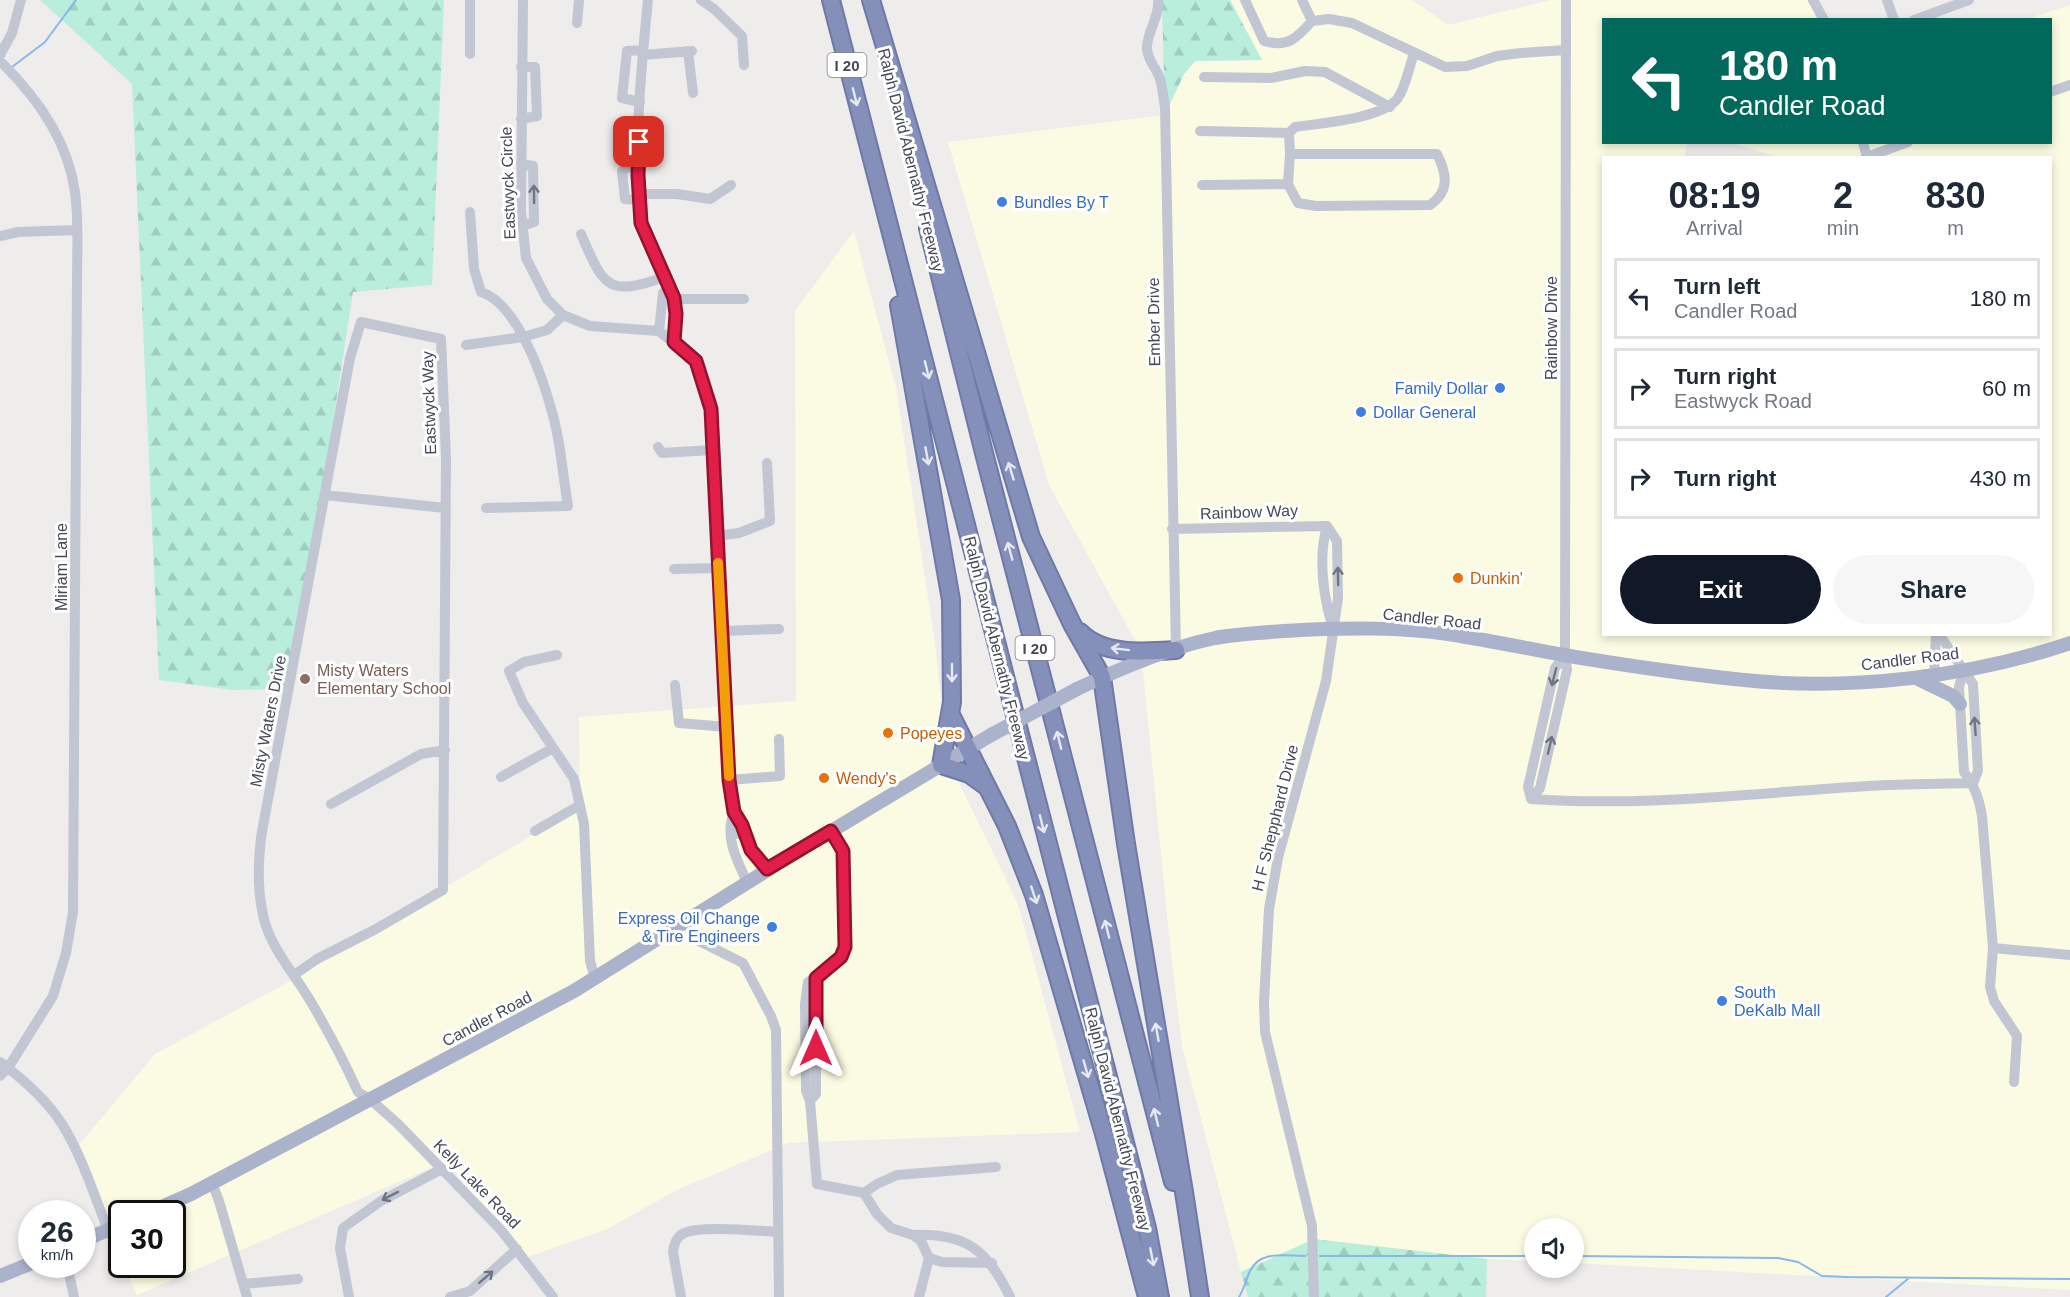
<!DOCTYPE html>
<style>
:root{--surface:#fff;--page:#f6f6f7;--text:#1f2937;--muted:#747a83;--line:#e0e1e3;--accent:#111827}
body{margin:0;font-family:Arial,sans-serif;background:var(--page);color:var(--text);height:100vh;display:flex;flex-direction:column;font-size:22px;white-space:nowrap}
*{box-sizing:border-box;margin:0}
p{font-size:20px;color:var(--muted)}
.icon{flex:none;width:33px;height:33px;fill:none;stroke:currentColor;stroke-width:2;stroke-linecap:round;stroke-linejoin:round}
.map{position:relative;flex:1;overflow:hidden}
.details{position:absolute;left:1602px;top:156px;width:450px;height:480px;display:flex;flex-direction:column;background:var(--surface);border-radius:0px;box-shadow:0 3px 9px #0003}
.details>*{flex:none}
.guide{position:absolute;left:1602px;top:18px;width:450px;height:126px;border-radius:0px;box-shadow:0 3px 9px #0003;background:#00695c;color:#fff;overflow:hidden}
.fabs{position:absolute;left:1524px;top:1218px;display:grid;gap:12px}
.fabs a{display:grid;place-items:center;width:60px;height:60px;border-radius:50%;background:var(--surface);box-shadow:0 3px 9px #0003;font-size:30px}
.speed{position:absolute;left:18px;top:1200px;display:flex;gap:12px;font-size:30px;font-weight:700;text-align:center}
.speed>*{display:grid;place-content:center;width:78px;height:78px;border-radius:50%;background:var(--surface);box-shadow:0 3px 9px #0003;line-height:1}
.speed small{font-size:15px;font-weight:400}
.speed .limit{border:3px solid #111;border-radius:9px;background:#fff;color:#111}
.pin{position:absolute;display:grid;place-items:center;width:51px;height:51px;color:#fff;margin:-26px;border-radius:12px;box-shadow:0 3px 9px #0006}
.me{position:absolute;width:66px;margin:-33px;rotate:0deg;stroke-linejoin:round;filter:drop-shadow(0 0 4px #0008)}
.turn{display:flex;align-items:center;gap:21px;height:126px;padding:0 18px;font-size:27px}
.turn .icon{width:78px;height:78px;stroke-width:2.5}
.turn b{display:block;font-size:42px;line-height:51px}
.eta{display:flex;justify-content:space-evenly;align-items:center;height:102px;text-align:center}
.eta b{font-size:36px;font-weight:600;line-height:42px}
.action{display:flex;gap:12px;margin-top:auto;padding:12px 18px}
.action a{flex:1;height:69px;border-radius:36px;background:var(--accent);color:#fff;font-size:24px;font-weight:600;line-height:69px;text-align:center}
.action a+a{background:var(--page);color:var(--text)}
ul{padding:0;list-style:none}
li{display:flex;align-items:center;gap:18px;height:81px;margin:0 12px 9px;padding:0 6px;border:3px solid var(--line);border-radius:0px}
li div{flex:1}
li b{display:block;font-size:22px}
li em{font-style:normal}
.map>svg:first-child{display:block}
.commercial{fill:#fbfbe3}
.forest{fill:url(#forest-firs)}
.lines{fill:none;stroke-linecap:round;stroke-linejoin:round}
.stream{stroke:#87b8e9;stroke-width:2}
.highway-casing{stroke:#6f79a6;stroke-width:20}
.minor{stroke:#c2c6d3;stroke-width:10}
.major{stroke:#abb2cb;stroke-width:14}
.highway{stroke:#848fba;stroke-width:16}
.major-bridge{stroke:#abb2cb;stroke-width:14}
.oneway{stroke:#e6e9f1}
.oneway2{stroke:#717583}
.route-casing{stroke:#92132f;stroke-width:15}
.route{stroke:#e11d48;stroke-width:10}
.slow{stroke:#f59e0b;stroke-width:10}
.shop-dot{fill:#3f7fe0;stroke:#fff;stroke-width:2}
.food-dot{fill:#e8710a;stroke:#fff;stroke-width:2}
.education-dot{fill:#8d6e63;stroke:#fff;stroke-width:2}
.labels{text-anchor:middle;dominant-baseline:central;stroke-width:6;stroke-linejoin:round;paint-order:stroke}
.shield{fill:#fff;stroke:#7d808a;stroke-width:1.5}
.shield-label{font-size:15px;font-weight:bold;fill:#454958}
.street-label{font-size:16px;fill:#454958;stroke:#fff}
.shop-label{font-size:16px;fill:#366cbe;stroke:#fff;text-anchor:start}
.food-label{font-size:16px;fill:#c56008;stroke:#fff;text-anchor:start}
.education-label{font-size:16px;fill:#785e54;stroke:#fff;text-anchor:start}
</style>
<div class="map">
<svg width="2070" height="1297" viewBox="0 0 2070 1297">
<defs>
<pattern id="forest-firs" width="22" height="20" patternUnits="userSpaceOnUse" patternTransform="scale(1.5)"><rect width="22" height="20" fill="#b9eddc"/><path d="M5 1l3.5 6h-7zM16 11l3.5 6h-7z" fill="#a0cdbf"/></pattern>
</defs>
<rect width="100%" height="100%" fill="#efecec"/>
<path class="commercial" d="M1230,0H1412L1448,25L1551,0H1811L1825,19L1604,20V142L1687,143L1684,157L1604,158V634H2050V158H1779L1734,143L2050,142V20L2027,19L2070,5V1290L1574,1263V1228H1534V1261L1487,1259L1314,1239L1241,1272L1182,1046L1169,935L1141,651L1049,485L948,142L1164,115L1184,74L1195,61L1261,60Z
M854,231L896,388L935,643L948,760L1018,904L1080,1132L788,1143L677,1190L605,1230L522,1259L447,1161L137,1295L123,1265L172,1264V1214H122L121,1262L108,1234L79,1145L155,1054L294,979L580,806L579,717L796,701L795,311Z"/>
<path class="forest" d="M40,0H444L432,285L353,292L323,487L288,689L233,690L159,680L132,84Z
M1162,0H1230L1262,60L1195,61L1184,74L1165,115Z
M1314,1239L1487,1259L1486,1297H1248L1241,1272Z"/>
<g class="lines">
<path class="stream" d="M12,67L45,42L76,0
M1320,1256H1534
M1574,1256L1778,1258L1798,1262L1822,1276L1847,1277L2070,1279
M1239,1297C1244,1289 1246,1280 1250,1271C1260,1250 1285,1256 1305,1256
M1886,1297L1909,1278"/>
<g class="highway-casing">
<path id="highway" d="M831,0L1147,1228L1160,1297
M871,0L1031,537L1072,624L1102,677L1126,844L1184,1192L1200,1297
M928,228L984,453L1173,1182
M899,305L951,600L952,702L941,765L969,774L987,787
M1080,632C1103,656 1145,652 1176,650
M951,715L1007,826L1034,895L1104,1134L1147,1297"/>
</g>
<path class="minor" d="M523,0L521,211L526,258L547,299L563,315L590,326L659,331L696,361L711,409L729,780L738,834
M648,0C641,69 633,151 641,220C644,241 665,274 673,296C678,310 675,327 674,342
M701,0L714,9L742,36L744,65
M1158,0C1160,18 1146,32 1147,49C1148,62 1157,68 1160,79C1163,88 1163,98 1165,107L1176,650
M1245,0L1264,41C1288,48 1297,38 1312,21L1329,19L1352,23L1445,67L1467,66L1497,56L1521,53L1566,50
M1302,0L1312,21
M1813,0L1824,20
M1887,0L1894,20
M1914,20L1969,0
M577,23L579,0
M688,51L693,93
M470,54V0
M0,55L12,33L21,0
M642,55L692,51
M0,61C36,96 68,141 75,192C79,221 77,251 77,280L73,912L66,953L53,996L8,1068L0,1076
M1204,77L1271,78L1305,71L1325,72L1390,107
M2050,92L2070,85
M640,102L622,98L627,51L643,50
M521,119L537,116L535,67H521
M1200,131L1289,133
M1863,142L1867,158
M1867,157L1908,142
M638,162L622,171L625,199L639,200
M521,164L533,166L534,222L522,226
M1288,184L1290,154L1289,133L1295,127C1320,123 1383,119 1398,98C1406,86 1409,67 1414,54
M1202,185L1288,184L1298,203L1316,206L1430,205C1450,191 1447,174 1437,154H1290
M639,194H677L710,199L731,185
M470,212L474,269L481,292C522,305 551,399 558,438C562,460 564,483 568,506L486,508
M581,234C603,285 607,298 664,277
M0,236L18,232L77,230
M663,299H744
M659,331L663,293
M466,345L523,337L547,330L563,315
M658,447L662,453L712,450
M325,495L445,508
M1327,526C1318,558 1323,594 1332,626
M1172,529L1327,526
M716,536L739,533L770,521L767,463
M674,569L718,568
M722,631L779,629
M1939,634L1973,684L1978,771L1973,783
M557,655L524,662L509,671L523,703L574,779L584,824L590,961L595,978
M1964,669L1959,687L1964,772C1975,786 1979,799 1982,816L1993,948L1990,987L1994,1001L2017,1036L2014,1082
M1934,674L1936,634
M675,685L679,723L727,727
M501,777L553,748
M729,780L780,776L779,739
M1531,799L1540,788L1567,670L1565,655L1566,0
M1531,799C1643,807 1756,793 1868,786C1903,784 1938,784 1973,783
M1531,799L1528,787L1555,668L1565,655
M331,804L421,754L445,750
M732,818C726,841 738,862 747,882
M740,822L751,850L767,869
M535,831L580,805
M831,831L843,851L845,947C839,962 822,975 808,982L805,1004L806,1091L810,1101L817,1184L864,1193L877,1214L891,1228L913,1235L921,1241L929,1258L942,1262L992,1263
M685,921L699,941L743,963L771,1016L776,1030L779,1297
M1993,948L2070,955
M294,975L317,959L376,929L443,890L446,458L441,339L361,322L350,358L261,837C258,866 257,894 265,923C274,952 296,976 311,1002C328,1031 344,1061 358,1092L371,1100L398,1124L501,1230L553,1297
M0,1062C23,1079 46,1099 62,1124C82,1156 94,1195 108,1230
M810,1101L816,1094V978
M212,1183L219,1201L247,1297
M864,1193L877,1184L897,1175L996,1167
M913,1235C967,1233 987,1250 1010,1297
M67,1264L74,1297
M244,1284L298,1279
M349,1297L340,1248L343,1228L381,1201L442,1169
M450,1297L470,1291L517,1249
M681,1297L673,1252C674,1244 676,1237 684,1233C701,1225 757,1231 778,1232
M919,1297L929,1258
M1314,1297L1312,1226L1265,1032L1264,1002L1269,909L1278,858L1326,681L1338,598L1337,541L1327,526"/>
<path class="major" d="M1916,678L1953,696L1960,704
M1077,689C1117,670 1172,647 1215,638C1243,633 1272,632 1301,630C1350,628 1399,627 1448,634C1487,640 1525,648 1563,655C1623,665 1684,674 1744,680C1848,691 1971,677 2070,643
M146,1214L191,1194L301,1136L574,991L795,853L991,735
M82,1241L122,1224
M0,1276L32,1263"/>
<use href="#highway" class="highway"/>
<path class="major-bridge" d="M991,735L1077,689"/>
</g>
<defs><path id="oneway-shaft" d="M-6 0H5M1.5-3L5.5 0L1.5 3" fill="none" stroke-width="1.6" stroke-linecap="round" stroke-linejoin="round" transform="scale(1.5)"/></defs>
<g class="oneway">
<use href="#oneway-shaft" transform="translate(855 97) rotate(76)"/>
<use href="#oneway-shaft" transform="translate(927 370) rotate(76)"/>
<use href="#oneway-shaft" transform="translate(927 456) rotate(80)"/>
<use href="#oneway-shaft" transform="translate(1011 471) rotate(-107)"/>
<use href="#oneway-shaft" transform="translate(1010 551) rotate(-105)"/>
<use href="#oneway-shaft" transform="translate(1120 649) rotate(-173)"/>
<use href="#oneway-shaft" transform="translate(952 673) rotate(90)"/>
<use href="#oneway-shaft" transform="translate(1059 740) rotate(-104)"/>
<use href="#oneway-shaft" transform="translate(1042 824) rotate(76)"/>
<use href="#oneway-shaft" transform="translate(1034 895) rotate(72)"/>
<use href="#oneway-shaft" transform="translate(1107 929) rotate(-104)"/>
<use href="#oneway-shaft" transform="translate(1157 1032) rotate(-100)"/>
<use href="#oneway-shaft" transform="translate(1086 1069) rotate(74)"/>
<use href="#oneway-shaft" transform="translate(1156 1117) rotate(-104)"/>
<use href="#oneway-shaft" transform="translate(1152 1257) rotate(79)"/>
</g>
<g class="oneway2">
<use href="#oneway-shaft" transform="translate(534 194) rotate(-91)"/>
<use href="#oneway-shaft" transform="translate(1338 576) rotate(-91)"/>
<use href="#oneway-shaft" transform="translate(1554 677) rotate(104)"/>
<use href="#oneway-shaft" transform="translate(1975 726) rotate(-94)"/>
<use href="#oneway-shaft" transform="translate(1550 745) rotate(-77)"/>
<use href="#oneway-shaft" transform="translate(390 1196) rotate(153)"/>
<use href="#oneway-shaft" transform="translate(486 1277) rotate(-41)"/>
</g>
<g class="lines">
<g class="route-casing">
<path id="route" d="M639,142L638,175L641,223L674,298L676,314L674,342L696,361L711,409L729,780L734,812L742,825L751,850L767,869L831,831L843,851L845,947L841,957L816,978V1048"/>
</g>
<use href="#route" class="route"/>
<path class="slow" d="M718,563L729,776"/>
</g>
<g class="shop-dot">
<circle cx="1002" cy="202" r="6"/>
<circle cx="1500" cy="388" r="6"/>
<circle cx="1361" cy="412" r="6"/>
<circle cx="772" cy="927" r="6"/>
<circle cx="1722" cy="1001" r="6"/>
</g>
<g class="food-dot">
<circle cx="1458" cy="578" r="6"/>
<circle cx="888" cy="733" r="6"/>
<circle cx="824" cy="778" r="6"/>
</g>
<circle class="education-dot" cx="305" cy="679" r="6"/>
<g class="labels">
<g class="shield">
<rect x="827.5" y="53" width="39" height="24" rx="4.5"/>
<rect x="1015.5" y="636" width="39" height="24" rx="4.5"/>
</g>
<g class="shield-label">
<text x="847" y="65">I 20</text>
<text x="1035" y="648">I 20</text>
</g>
<g class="street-label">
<text transform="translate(911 160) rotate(76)">Ralph David Abernathy Freeway</text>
<text transform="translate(508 183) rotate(-92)">Eastwyck Circle</text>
<text transform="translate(1154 322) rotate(-91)">Ember Drive</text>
<text transform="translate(1551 328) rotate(-90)">Rainbow Drive</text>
<text transform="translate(429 403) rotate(-92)">Eastwyck Way</text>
<text transform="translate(1249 512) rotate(-2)">Rainbow Way</text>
<text transform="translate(61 567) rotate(-90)">Miriam Lane</text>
<text transform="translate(1432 619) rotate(6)">Candler Road</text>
<text transform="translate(997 648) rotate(76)">Ralph David Abernathy Freeway</text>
<text transform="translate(1910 659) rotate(-7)">Candler Road</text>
<text transform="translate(268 721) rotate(-79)">Misty Waters Drive</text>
<text transform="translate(1275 818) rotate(-76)">H F Shepphard Drive</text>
<text transform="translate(487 1019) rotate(-28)">Candler Road</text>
<text transform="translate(1118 1119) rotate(76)">Ralph David Abernathy Freeway</text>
<text transform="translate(477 1184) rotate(46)">Kelly Lake Road</text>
</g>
<g class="shop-label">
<text x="1014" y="202">Bundles By T</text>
<text x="1488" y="388" text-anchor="end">Family Dollar</text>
<text x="1373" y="412">Dollar General</text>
<text x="760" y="918" text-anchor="end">Express Oil Change<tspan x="760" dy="18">&amp; Tire Engineers</tspan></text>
<text x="1734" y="992">South<tspan x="1734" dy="18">DeKalb Mall</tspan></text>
</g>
<g class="food-label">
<text x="1470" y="578">Dunkin'</text>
<text x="900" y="733">Popeyes</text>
<text x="836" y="778">Wendy's</text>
</g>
<g class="education-label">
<text x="317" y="670">Misty Waters<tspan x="317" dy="18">Elementary School</tspan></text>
</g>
</g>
</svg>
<div class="fabs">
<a><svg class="icon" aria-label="sound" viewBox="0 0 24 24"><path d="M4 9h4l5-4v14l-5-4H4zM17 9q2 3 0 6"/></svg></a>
</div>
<div class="speed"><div>26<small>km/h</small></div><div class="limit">30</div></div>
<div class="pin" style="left:639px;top:142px;background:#d93025"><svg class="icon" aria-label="arrive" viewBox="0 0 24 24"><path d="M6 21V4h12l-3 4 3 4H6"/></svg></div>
<svg class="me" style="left:816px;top:1048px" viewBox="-20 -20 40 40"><path d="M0-17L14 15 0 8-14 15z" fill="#e11d48" stroke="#fff" stroke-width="4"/></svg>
<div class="guide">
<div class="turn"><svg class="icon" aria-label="left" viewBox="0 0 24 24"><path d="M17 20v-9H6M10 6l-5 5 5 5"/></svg><div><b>180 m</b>Candler Road</div></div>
</div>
<section class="details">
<div class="eta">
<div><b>08:19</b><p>Arrival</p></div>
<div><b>2</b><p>min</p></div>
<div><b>830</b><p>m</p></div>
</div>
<ul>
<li><svg class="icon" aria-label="left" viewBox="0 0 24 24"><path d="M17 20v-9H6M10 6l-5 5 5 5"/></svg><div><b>Turn left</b><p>Candler Road</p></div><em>180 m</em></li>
<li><svg class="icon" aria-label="right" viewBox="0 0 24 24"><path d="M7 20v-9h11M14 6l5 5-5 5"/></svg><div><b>Turn right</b><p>Eastwyck Road</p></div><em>60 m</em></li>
<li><svg class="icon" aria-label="right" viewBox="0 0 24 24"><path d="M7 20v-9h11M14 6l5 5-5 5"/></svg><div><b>Turn right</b></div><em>430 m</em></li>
</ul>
<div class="action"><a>Exit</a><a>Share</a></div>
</section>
</div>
